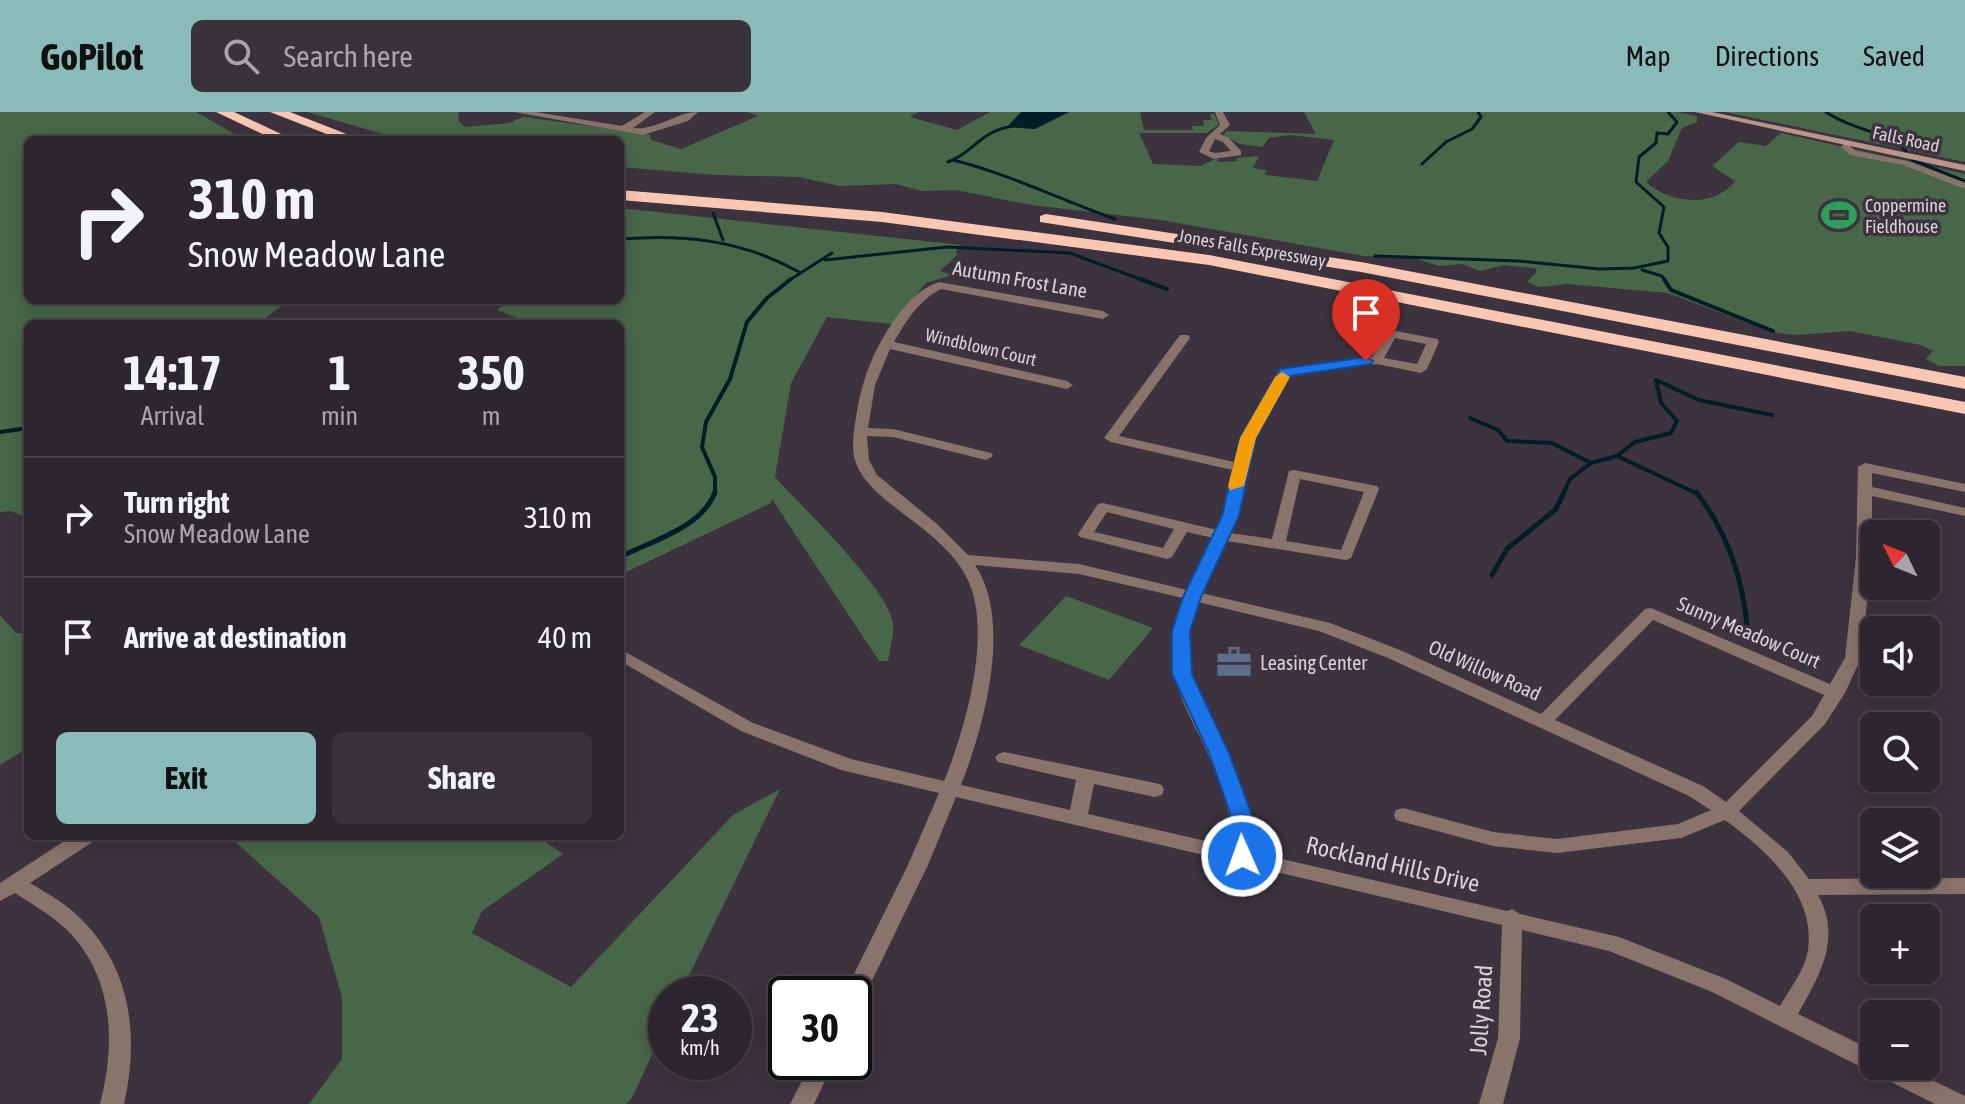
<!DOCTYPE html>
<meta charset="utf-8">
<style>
:root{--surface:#2e262e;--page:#3a323a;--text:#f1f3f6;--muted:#a7a5aa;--line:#49434a;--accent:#8bbbb9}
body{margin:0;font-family:"Asap Condensed",sans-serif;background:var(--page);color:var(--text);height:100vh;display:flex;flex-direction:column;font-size:30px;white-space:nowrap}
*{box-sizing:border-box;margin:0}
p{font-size:26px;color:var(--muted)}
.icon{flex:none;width:44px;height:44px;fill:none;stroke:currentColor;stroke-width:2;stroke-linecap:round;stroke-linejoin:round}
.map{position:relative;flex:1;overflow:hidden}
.side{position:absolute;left:24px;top:208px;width:600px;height:520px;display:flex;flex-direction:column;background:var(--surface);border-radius:12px;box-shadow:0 4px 20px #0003,0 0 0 2px var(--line)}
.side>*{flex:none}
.guide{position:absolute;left:24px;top:24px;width:600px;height:168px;border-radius:12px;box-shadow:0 4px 20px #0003,0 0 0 2px var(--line);background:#2e262e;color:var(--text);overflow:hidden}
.needle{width:52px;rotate:313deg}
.controls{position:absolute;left:1860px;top:408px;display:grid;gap:16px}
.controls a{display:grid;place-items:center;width:80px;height:80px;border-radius:12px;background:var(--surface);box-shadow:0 4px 20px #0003,0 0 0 2px var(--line);font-size:40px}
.speed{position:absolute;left:648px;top:864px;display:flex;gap:16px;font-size:40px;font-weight:700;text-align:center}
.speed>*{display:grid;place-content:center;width:104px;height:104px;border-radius:50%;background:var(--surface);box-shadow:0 4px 20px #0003,0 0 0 2px var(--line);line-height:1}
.speed small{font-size:20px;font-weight:400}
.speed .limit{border:4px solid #111;border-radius:12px;background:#fff;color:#111}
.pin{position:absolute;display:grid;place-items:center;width:68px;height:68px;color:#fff;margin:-82px -34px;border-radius:50% 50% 50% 0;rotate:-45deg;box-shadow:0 0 8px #0007}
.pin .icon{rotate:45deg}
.me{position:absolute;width:88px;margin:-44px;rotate:358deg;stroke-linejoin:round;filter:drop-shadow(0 0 6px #0008)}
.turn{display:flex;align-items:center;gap:28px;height:168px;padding:0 32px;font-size:36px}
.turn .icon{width:104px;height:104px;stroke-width:2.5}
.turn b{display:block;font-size:56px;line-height:68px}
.eta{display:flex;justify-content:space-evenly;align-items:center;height:136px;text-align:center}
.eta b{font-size:48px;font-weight:700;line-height:56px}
.action{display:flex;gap:16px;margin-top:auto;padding:16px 32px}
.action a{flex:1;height:92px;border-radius:12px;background:var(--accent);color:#111;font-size:32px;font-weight:700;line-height:92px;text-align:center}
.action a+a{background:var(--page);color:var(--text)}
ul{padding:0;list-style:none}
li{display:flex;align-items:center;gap:24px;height:120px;padding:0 32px;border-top:2px solid var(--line)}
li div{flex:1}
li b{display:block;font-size:30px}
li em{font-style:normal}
header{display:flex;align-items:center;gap:48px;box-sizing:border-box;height:112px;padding:0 40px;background:var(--accent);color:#111}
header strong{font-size:38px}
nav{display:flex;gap:44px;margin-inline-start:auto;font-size:28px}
.search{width:560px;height:72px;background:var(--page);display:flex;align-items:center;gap:20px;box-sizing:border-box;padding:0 28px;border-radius:12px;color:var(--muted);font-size:30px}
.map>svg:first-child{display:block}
.green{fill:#486749}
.water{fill:#011e27}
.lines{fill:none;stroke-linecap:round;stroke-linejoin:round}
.stream-far2{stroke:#011e27;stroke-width:3}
.stream-far1{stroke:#011e27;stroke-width:4}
.stream{stroke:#011e27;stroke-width:5}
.minor{fill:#89746c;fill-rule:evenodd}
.secondary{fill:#b79689;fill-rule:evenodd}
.motorway{fill:#fac7b4;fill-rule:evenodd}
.route{fill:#1a73e8;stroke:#114b97;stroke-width:2}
.slow{fill:#f59e0b}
.labels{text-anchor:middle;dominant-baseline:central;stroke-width:7;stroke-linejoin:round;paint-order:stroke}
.far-street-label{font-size:18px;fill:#d8d2d9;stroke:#3d333e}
.far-poi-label{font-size:18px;fill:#d8d2d9;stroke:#3d333e;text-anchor:start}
.street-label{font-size:20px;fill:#d8d2d9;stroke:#3d333e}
.poi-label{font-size:20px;fill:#d8d2d9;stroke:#3d333e;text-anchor:start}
.near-street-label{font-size:24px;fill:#d8d2d9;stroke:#3d333e}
</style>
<header>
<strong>GoPilot</strong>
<div class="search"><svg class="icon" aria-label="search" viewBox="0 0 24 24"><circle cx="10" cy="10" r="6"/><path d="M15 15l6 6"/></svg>Search here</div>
<nav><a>Map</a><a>Directions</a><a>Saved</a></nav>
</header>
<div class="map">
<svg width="1965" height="992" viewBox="0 0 1965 992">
<rect width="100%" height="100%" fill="#3d333e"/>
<path class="green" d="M0,0H196L245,28H28V188H289L258,212H28V406L11,399L0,400Z
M307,0H458L459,9L465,15L509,11L523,5L649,22L651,28L681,37L758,4L747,0H918L910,5L957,18L990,0H1140L1144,18H1193L1192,14H1204L1203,8H1212L1210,2H1214L1219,12L1207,21H1139L1153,52L1201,54L1217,46L1218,50L1237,49V46L1259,44L1253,56L1266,58L1265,63L1317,69L1334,28L1290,23L1269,26L1262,35L1240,32L1223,23L1227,19L1316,22L1304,0H1677L1697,4V10L1682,16L1668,49L1646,70C1669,91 1714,97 1735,69L1712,54L1739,30L1766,34L1781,21L1965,62V254H1939L1926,247L1933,239L1921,233L1850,219L1797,223L1772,220L1668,181L1567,172L1539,175L1527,170L1537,160L1535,156L1504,153L1480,159L1462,152L1439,154L1414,146L1364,144L1161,108L1031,93L956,78L921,79L896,72L840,74L799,65L716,63L620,55V28H404Z
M1725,0H1965V50Z
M620,96L961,133L955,141L958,142L940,159L952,163L926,171L892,212L827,205L791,271L775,365C802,395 888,476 893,511C894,524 890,537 888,549H879L772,387L771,391L620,463V212H532L497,198L508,188H620Z
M1066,484L1153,516L1109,568L1019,533Z
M0,503L16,521L28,522V636L0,653Z
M780,677L680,882H666V912L632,986L626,992H309L342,947V885L319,805L233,728L221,724H537L563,742L482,799L472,821L571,875L733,703Z"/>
<path class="water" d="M1021,0H1069L1035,17L1007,15Z"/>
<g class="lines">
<path class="stream-far2" d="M1826,0C1851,18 1884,18 1906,39
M953,48C1009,62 1061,88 1115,107
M1912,48L1965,69
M948,50C976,39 978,20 1013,14
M1422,52L1446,30L1472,17L1481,5L1478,0
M713,101L723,128
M620,127C684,122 742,128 799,160
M1375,144L1519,149L1599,157L1634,156L1668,149V135L1659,121L1664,95L1636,70L1639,45L1656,31L1657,21L1668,22L1677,10L1668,0
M825,148L947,135L1070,141L1145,169
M1642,158L1662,164L1665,169
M788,169L832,141"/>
<path class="stream-far1" d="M1140,167L1167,177
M1664,167L1671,178L1773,219
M1656,268L1699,288L1772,303
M1470,306L1498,318L1507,329L1552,331L1591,351
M0,320L28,316
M1617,344L1698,382
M715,382V365L702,335L706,310L730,267L747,210L767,186L791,167
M1563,382L1570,367L1591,351L1617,344L1635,330L1671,321L1677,309L1661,291L1656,268"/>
<path class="stream" d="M1696,380C1726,418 1742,464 1747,513
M620,445C651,429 702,416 715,380
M1492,463L1507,437L1556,397L1564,380"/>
<path class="minor" d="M514,0H535L622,14L645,0H655L633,16C656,19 676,0 698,0L688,9L643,23Z
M1215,0H1223L1230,13L1220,22L1229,26L1241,39V43L1214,47L1199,40L1206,26L1220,13ZM1215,27L1223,30L1231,39L1215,41L1209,39Z
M1846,29H1852L1851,35L1856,39L1908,49L1965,71V77L1903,53L1850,43L1841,35Z
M939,170L1103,199L1109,203L1103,207L941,177C919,188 906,209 894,230L1067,269L1073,273L1067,277L890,237L875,273L868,316L893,317L991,341L993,344L986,348L893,325L867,324L869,348L877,363L937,412L968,443L1079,452L1187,478L1213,426L1187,420L1172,445L1167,447L1080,425L1078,422L1098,392L1103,391L1217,418L1226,394L1232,358L1111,330L1104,326L1180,223H1188L1190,226L1119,324L1234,350L1252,305L1281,257L1372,245L1387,219L1391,218L1437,227L1439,230L1427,257L1421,261L1377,252L1289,263C1273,290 1257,317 1248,348C1241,373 1241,397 1230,421L1272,427L1289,359L1294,358L1377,374L1379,377L1351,446L1346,448L1227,429L1201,481L1330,511L1400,538L1541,602L1645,497L1651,496L1830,572L1845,546L1856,445L1858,355L1865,351L1965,372V380L1872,361V375L1965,396V404L1872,384V445L1861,546L1845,581L1825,612L1739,699L1788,740L1809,767L1965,766V782L1818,783C1842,826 1820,863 1798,902L1874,939V954H1903L1965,984V992H1935L1710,879L1609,839L1522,818L1520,926L1503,992H1479L1498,926L1502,813L956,685L928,753L865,883L862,889L854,892V882H844L908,753L939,681L841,658L741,619L620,549V537L753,611L851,647L944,669C965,618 989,532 972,478C952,417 868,394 855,348C851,334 854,319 856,305C860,280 866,258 878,235C891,211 911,179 939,170ZM1395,226L1426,232L1417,252L1384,246ZM1300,367L1364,380L1341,438L1286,429ZM1107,400L1174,417L1163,436L1094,420ZM975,453L1079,462L1183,486C1176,504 1170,522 1171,541C1172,569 1186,598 1199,623C1216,659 1232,694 1232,735L1088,702L1094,672L1155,685L1162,683L1164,678L1162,673L1155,671L1004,640L998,642L995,646L998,650L1076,668L1070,698L961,673C984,615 1013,509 975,453ZM1198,490L1319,519L1388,546L1689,684L1709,697L1711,698L1678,712L1557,727L1493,720L1403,696L1396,698L1394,703L1396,708L1493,734L1557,741L1681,726L1725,708C1766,738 1816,782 1808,838C1805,858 1790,876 1780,894L1726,867L1619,825L1520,802L1512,797L1507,799L1252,740C1251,716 1248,694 1239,672C1215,608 1170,563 1198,490ZM1653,508L1824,583L1812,604L1726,690L1703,674L1555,608Z
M72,724H97L94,729L30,771C48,782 67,792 81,807C132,857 139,926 124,992H100C116,931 114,864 66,817C51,803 32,792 15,781L0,789V771Z
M812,950H834L814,992H790Z"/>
<path class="secondary" d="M1695,0H1712L1965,53V59Z"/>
<path class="motorway" d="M216,0H234L294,28H275Z
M270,0H290L362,28H342Z
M620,78L882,100L1209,143L1965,290V302L1209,153L882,110L620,88Z
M1046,102L1361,150L1965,265V277L1361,160L1040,110V104Z"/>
</g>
<path class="route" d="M1366,245L1373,249L1371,252L1290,264L1256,326L1239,404L1201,485L1190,519L1192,562L1229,641L1250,698L1255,718L1253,744L1242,753L1231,744L1233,718L1229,698L1209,641L1172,562V519L1183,485L1222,404L1240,326L1280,257Z"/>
<path class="slow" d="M1282,260L1290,265L1256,326L1244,374L1230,378L1228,374L1240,326L1275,265Z"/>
<defs>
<g id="stadium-bare" transform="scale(2.76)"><path d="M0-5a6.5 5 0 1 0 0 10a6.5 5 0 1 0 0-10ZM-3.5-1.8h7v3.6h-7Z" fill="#2e9e5b" stroke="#3d333e" stroke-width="2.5" paint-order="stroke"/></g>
<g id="office-bare" transform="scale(2.76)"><path d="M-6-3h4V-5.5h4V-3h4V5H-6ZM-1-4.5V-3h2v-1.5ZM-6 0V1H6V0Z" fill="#5c6f8a" stroke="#3d333e" stroke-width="2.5" paint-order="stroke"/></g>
</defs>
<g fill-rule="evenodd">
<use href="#stadium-bare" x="1839" y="103"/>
<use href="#office-bare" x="1234" y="550"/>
</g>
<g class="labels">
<g class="far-street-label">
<text transform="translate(1906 27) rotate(12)">Falls Road</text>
<text transform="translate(1252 136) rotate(10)">Jones Falls Expressway</text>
<text transform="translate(981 235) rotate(13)">Windblown Court</text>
</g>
<g class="far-poi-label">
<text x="1865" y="93">Coppermine<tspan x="1865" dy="21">Fieldhouse</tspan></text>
</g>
<g class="street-label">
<text transform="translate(1020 167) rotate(10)">Autumn Frost Lane</text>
<text transform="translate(1749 520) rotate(23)">Sunny Meadow Court</text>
<text transform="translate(1485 558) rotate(24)">Old Willow Road</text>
</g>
<g class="poi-label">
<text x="1260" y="550">Leasing Center</text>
</g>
<g class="near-street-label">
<text transform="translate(1393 752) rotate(13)">Rockland Hills Drive</text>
<text transform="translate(1481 898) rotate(-86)">Jolly Road</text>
</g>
</g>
</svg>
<div class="controls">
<a><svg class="needle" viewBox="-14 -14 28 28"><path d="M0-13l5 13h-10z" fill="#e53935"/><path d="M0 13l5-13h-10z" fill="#a7a5aa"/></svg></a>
<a><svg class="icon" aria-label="sound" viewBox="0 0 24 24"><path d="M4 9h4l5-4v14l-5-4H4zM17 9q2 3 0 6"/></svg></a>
<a><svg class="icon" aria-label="search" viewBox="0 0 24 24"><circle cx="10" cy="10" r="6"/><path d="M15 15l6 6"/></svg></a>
<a><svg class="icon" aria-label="layers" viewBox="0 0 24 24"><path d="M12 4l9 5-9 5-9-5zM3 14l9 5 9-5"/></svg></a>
<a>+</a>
<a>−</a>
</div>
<div class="speed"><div>23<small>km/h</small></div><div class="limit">30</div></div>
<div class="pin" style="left:1366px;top:249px;background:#d93025"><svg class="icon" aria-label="arrive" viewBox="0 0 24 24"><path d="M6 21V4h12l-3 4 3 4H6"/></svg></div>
<svg class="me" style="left:1242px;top:744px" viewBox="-20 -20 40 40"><circle r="17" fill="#1a73e8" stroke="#fff" stroke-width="3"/><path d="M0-11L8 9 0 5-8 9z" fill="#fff"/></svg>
<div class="guide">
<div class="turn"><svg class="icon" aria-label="right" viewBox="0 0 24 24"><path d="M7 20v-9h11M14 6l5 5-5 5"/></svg><div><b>310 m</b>Snow Meadow Lane</div></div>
</div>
<section class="side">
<div class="eta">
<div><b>14:17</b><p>Arrival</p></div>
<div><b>1</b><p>min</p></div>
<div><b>350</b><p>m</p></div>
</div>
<ul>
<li><svg class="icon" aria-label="right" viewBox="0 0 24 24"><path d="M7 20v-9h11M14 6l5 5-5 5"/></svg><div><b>Turn right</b><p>Snow Meadow Lane</p></div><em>310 m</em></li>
<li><svg class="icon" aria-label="arrive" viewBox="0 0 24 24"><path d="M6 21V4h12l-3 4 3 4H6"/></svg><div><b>Arrive at destination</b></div><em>40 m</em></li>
</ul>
<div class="action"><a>Exit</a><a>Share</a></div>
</section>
</div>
